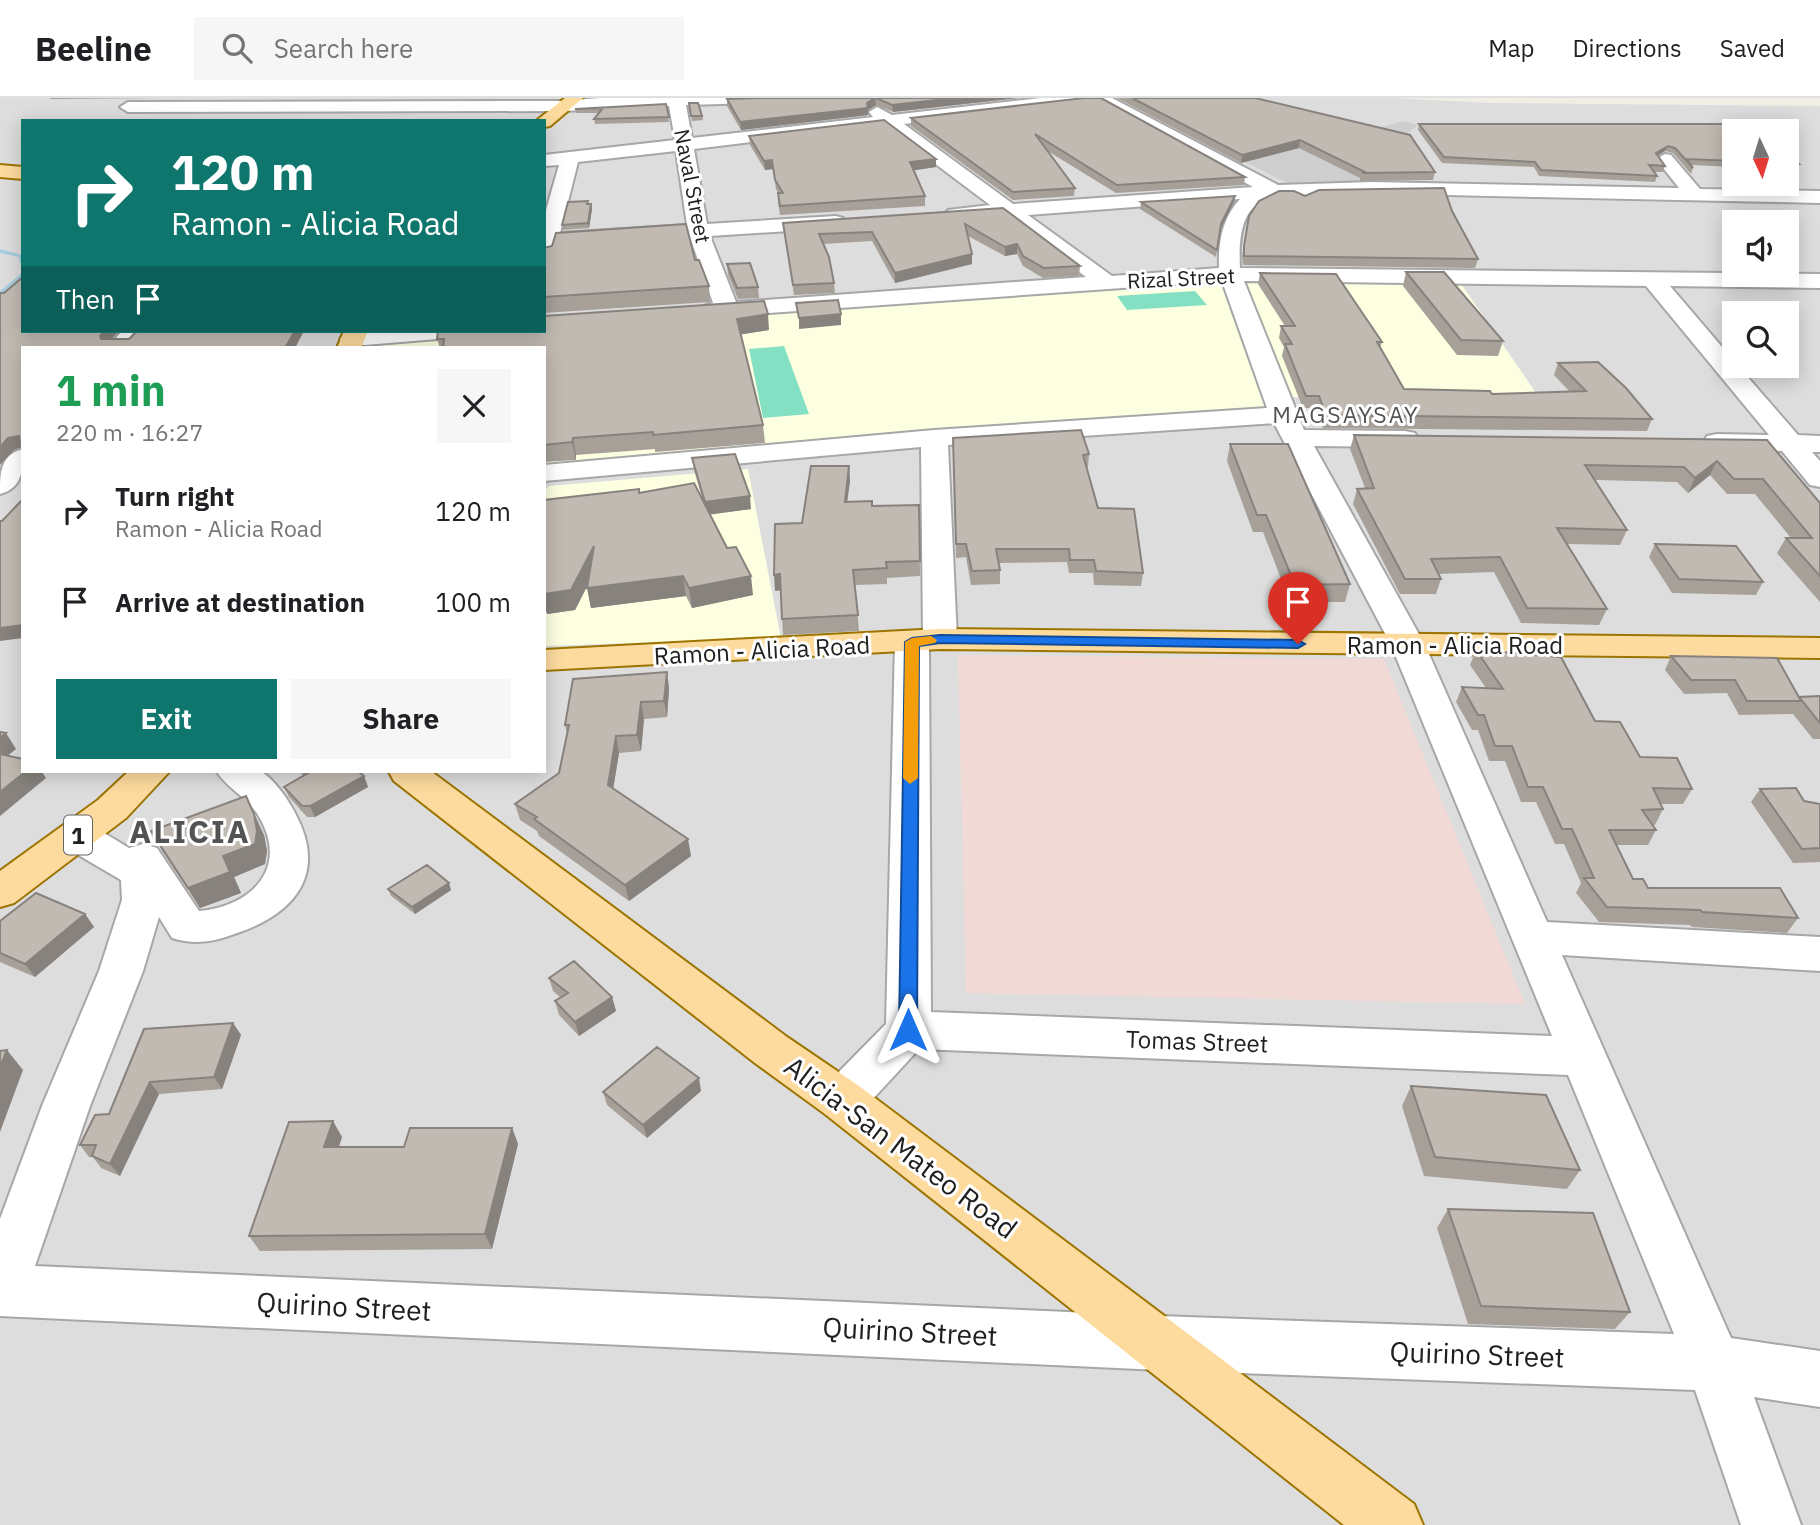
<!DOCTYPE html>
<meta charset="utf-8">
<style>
:root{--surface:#fff;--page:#f6f6f6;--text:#202124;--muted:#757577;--line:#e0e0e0;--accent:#0f766e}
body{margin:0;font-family:"IBM Plex Sans",sans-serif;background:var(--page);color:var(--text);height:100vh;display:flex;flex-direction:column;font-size:26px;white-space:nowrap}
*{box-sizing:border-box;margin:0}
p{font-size:23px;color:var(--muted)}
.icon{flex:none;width:38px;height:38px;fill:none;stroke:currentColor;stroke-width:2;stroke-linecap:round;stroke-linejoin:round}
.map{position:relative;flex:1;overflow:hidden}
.drawer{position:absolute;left:21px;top:248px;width:525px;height:427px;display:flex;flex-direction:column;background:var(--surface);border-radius:0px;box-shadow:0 4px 18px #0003}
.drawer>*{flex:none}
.top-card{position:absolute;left:21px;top:21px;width:525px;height:214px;border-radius:0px;box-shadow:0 4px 18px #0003;background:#0f766e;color:#fff;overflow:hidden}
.needle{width:46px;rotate:176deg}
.controls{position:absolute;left:1722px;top:21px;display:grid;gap:14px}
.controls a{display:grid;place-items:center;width:77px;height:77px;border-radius:0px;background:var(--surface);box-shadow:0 4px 18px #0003;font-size:35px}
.pin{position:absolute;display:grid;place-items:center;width:60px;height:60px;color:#fff;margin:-72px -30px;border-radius:50% 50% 50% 0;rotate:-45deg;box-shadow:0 0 7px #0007}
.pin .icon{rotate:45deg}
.me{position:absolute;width:77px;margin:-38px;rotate:0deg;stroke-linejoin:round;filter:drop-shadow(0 0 5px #0008)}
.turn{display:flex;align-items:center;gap:24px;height:147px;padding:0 35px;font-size:32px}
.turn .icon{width:91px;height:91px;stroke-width:2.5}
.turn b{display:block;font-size:49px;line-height:60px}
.then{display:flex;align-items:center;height:66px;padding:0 35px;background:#0003;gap:14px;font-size:26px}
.round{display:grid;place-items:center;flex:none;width:74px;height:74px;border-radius:0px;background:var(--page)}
.head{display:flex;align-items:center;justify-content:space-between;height:119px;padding:0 35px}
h1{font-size:42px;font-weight:700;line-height:52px;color:#1e9e55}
.primary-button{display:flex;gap:14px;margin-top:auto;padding:14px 35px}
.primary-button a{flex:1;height:80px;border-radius:0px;background:var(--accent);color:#fff;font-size:28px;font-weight:700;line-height:80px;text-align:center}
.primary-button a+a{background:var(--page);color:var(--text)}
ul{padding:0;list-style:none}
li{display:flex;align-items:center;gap:21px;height:91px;padding:0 35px}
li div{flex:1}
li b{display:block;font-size:26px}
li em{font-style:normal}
header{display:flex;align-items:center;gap:42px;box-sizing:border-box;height:98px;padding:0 35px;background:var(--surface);border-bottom:2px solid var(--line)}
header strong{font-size:33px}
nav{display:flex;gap:38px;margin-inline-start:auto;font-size:24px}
.search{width:490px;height:63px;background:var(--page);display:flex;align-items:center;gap:18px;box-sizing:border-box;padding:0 24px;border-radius:0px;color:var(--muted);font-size:26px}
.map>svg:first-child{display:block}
.residential{fill:#dedddd;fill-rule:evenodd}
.commercial{fill:#f1d9d6}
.education{fill:#fdffe1}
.religious{fill:#cecece}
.pitch{fill:#84e0c3}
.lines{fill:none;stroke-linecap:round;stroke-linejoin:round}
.stream{fill:#a6cede;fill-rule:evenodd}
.minor-casing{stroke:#a7a7a7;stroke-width:4}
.major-casing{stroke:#9c7400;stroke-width:4}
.minor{fill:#fff;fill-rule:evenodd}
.major{fill:#fddb9f;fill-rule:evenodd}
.wall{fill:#a6a099}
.shaded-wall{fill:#87827d}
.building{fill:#c1bab2;stroke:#87827d;stroke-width:2}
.route{fill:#1a73e8;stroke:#114b97;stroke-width:2}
.slow{fill:#f59e0b}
.labels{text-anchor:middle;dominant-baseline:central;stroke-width:6;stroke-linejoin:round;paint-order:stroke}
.far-street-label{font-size:21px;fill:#202020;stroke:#fff}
.far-quarter-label{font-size:23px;letter-spacing:2px;fill:#535353;stroke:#fff}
.shield{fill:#fff;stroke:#636363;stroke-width:2}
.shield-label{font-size:23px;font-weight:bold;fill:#202020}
.street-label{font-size:24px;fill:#202020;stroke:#fff}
.near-street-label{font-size:28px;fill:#202020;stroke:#fff}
.district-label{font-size:32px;font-weight:bold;letter-spacing:2px;fill:#535353;stroke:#fff}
</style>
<header>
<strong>Beeline</strong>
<div class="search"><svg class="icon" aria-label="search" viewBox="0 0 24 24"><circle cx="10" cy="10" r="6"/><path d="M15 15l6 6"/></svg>Search here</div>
<nav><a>Map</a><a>Directions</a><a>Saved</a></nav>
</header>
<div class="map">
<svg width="1820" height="1427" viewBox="0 0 1820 1427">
<rect width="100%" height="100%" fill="#f1eee6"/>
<path class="residential" d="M0,0H1390L1491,5L1820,8V1427H0ZM23,23H544V233H23ZM1734,33H1787V86H1734ZM1734,124H1787V177H1734ZM1734,215H1787V268H1734ZM23,250H544V674H23Z"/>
<path class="commercial" d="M958,557L1384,561L1525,906L966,895Z"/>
<path class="education" d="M1243,178L1457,180L1543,305L1289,299Z
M1225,180L1270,313L544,373V250H367L370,242L544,233V229Z
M748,371L781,540L544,548V394L549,388Z"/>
<path class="religious" d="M1404,23L1418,27L1380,56L1377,66L1358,85L1291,87L1245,64Z"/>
<path class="pitch" d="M1195,193L1207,207L1127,212L1117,198Z
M784,248L809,316L763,320L749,251Z"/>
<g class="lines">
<path class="stream" d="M0,151L23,157V167L20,165L19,159L0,155Z
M23,174V179L0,198V193Z"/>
<g class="minor-casing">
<path id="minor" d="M600,0H766L758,5L686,7L692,40L873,19L869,14L877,9L892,17L1041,0H1091L1083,5L904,26L1013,106L1253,89L1092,0H1112L1278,87L1372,84L1679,90L1656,61L1665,56L1671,57L1700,91L1820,93V105C1696,102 1572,100 1448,97C1414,97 1281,90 1258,106C1239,118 1239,150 1240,170L1820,176V190L1670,188L1734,263V268H1738L1798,337L1820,338V354H1812L1820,363V389L1810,387L1782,353L1707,350L1703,344L1707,338L1717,336L1769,337L1646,188L1244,183L1304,332L1405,333L1415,335L1418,341L1415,347L1405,349L1314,348L1425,547L1547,824L1820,839V873L1562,857L1731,1240L1820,1253V1309L1754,1299L1801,1427H1741L1695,1292L1159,1272L0,1218V1121L42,1008L99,873L122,802L121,782L63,748L57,738L63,728C88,721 108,738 129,750L143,746L157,750L199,813C253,808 290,769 258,717C247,699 228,691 217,674H262C276,684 287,700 295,715C327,774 297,814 240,834C216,843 197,848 172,840L159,819L143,873L90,1008L35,1168L1159,1218L1674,1236L1568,977L919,951L859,1016L842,1022L825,1016L818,1002L825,988L886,926L895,544L900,537L912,534L923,537L921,349L544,383V367L934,332L1267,310L1222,183L714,219L706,217L703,212L706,207L713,205L690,139L557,147L552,162L544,163V119L559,67L544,68V57L675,42L669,8L564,13L128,14L120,9L128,4L561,3ZM885,28L990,107L948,112L945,116L948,120L1005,118L1086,179L736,204L710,138L836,130L843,128L846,124L843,120L836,118L707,126L694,51ZM676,53L687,127L560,135L578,64ZM1240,101C1222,120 1218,145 1219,170L1112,178L1028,117ZM1274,325L1391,547L1552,938L931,914L929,548L940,551L952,548L957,541L948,347Z
M122,233H147L132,250H107Z
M365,233H462L458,238L450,240L352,248L344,246L340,241L344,236Z
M23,351C23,371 23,390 0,396C0,375 0,357 23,351Z"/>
</g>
<g class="major-casing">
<path id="major" d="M565,0H583L550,28L544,29V23H536Z
M0,67L23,69V81L0,79Z
M344,233H368L361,250H337Z
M940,531L1820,540V560L940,551L544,572V552Z
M128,674H169L126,720L14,805L0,809V773L98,702Z
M389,674H432L787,939L859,988L1414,1406L1423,1427H1344L825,1016L755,965L394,683Z"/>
</g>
<use href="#minor" class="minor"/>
<use href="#major" class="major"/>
</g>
<path class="wall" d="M50,0H164L51,1Z
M758,0H1018L893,14L876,7L868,12V17L741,32L727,8V1Z
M1101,0L1245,79L1244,87L1116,95L1046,52L1075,90L1074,98L1013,102L911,28V20Z
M1117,0H1255L1435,74L1433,82L1360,83V80L1299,50L1241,65Z
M689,5L702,18L703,22L692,23Z
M666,6L669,24L595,26L594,21L599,15H576L575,11Z
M1419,26L1734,33V69L1691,67L1693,70L1691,76L1673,55L1665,53L1658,58L1665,68L1663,74H1654L1657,78L1655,84L1539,78L1534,69L1442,65L1418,32Z
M749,38L936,69L913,72L925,98V108L780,117L778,104V95L776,91L773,71L765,72L750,47Z
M1787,56L1799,66L1797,72H1787Z
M1305,98L1452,113L1478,161L1475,170L1243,167L1242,158L1249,118Z
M1141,104H1234L1220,132L1216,159L1140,111Z
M588,106H591L592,111L589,130L563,132L562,127Z
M1003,110L1080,168L1079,178L1043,180L1023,168L1017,156L1005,158L968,138L972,166L895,185L872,143L823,146L834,185L835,195L794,197L783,125Z
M544,150L695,162L709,188L710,204L544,215Z
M727,166L758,189L759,200L738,201L728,177Z
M1406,174L1503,243L1498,258L1457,257L1403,188Z
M1260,175L1382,244L1380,250L1404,291L1492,296L1570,294L1554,277L1558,265L1652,321L1647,333L1323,330L1316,310H1303L1282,258L1284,249L1279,240L1281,228H1285L1258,186Z
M769,232L741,236L763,327L765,345L655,354V351L576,357V362L544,364V250H440L437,241Z
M1354,337L1767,342L1820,405V504L1777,455L1786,440H1791L1755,396H1727L1710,377L1688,395L1677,384L1595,382L1627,432L1620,447L1567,446L1607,511L1599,527L1521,525L1494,474L1438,476L1441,481L1436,496H1400L1353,406L1357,391L1365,390L1350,351Z
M953,340L1089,356L1088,369H1087L1098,410L1143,475L1141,488L1094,487L1093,475H1069L1067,464L999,465L1000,472V486L971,487L966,459L956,460Z
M1230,346L1350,486L1345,504H1290L1263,434H1253L1227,363Z
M692,360L751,411L710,416L753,497L692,510L686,498L591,510L587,488L575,512L547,516L639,395L702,400L694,372Z
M849,368L850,383L847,404L872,408L919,407L920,478L887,480V486L855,487L859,533L783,537L781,492L775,493L802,425Z
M1655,446L1763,484L1756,497L1672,495L1649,459Z
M1476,552L1595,623L1640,659L1692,691L1683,706H1660L1663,711L1655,727H1652L1656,732L1648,747H1616L1633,781L1648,790L1798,820L1787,835L1692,829L1690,827L1599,824L1576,795L1581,785L1564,746H1555L1536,704H1521L1505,663H1489L1478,632H1472L1456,604L1462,589L1486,590L1470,567Z
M1671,558L1799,599L1820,598V641H1813L1793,616L1739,617L1727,595L1684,596L1665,572Z
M667,574L669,591L667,619L644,621L641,653L619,655L613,691L691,758L629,803L539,738L537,733L520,722L515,706L559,675L567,636L565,627Z
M299,674H359L364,678L368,689L315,719H307L289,699L284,689L304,678Z
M1760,691L1804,703L1820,706V764L1793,765L1751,704Z
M151,733L264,737L267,753L265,766L234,779L241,795L200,810L162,753Z
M388,791L451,792L415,816L391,798Z
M85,816L94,829L35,879L0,864V823Z
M549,880L612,899L616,913L579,938L559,917L555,903L561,900L553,893Z
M233,925L241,937L222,991L159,996L120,1078L101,1070L93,1059H89L80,1047L109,1016L144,931Z
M1411,988L1580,1072L1567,1091L1424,1078L1402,1008Z
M701,993L647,1040L607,1007L603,994Z
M512,1030L518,1046L492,1151L260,1153L249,1138L342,1039L339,1049H404Z
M1448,1111L1630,1214L1615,1231L1468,1226L1437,1130Z"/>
<path class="shaded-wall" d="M875,0L876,7L868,12V17L741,32L740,24L867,5Z
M955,0H1018L893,14L892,7Z
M1300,42L1299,50L1241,65L1242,57Z
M1668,48L1665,53L1653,60L1656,55Z
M936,61V69L910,73V64Z
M772,62L773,71L765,72L764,63Z
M1235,98L1234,104L1220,132L1221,126Z
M591,106L592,111L589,130L588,125Z
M1017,146V156L1005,158V149Z
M972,156V166L895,185V175Z
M768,216L769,232L738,237L737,221Z
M841,216V227L799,231V220Z
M105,233H119L105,248L101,241L100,238Z
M295,233H304L295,250H285Z
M19,338L20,345L22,349L14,352L0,367V349L8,340Z
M573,340L576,357V362L572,344Z
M1717,363L1710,377L1688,395L1695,380Z
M849,368L850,383L845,419V404Z
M750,398L751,411L707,417L705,404Z
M594,448L598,467L575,512L547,516L544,506V496Z
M780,476L781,492L775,493L774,477Z
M683,478L686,498L591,510L587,490Z
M751,478L753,497L692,510L689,490Z
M23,527V540L0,543V530Z
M667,574L669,591L667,619L664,603Z
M641,604L644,621L641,653L637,637Z
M6,635L16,651L0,664V640Z
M616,638L619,655L611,704L608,687Z
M25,674H42L46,680L0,718V694Z
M364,678L368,689L315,719L310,708Z
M246,698L264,737L267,753L265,766L234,779L241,795L200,810L188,790L223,758Z
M688,741L691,758L629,803L625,787Z
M449,785L451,792L415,816L412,809Z
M85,816L94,829L35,879L25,866Z
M612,899L616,913L579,938L575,924Z
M233,925L241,937L222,991L214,979Z
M7,952L23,972L0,1034V956Z
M699,980L701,993L647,1040L643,1027Z
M150,984L159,996L120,1078L110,1066Z
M333,1023L342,1039L333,1065L324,1049Z
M512,1030L518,1046L492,1151L485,1136Z"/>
<path class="building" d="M758,0H875L867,5L868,10L740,24L727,1Z
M876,0H955L892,7Z
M1084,0H1101L1245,79L1117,87L1035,36L1075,90L1013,94L911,20Z
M1132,0H1255L1410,37L1435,74L1362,75L1365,74L1300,42L1242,57Z
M689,5H698L702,18H691Z
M666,6L669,19L594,21L603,10L575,11Z
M884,22L936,61L910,64L925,98L780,108L778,95H783L775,82L772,62L764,63L749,38Z
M1419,26H1752L1761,33H1734V63L1687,61L1693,70L1675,50L1668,48L1656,55L1665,68L1649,67L1657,78L1541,72L1535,64L1444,59Z
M1787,56L1799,66H1787Z
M1444,90L1452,113L1478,161L1244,158V148L1249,118L1259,103L1279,93H1294L1305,98L1319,92Z
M1235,98L1221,126L1217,152L1141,104Z
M588,103L587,106H591L588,125L562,127L568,104Z
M1003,110L1080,168L1044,170L1023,158L1017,146L1005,149L965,126L972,156L895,175L872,134L819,136L829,159L834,185L793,187L783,125Z
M686,126L695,162H699L709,188L544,199V150L552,148L556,135Z
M750,165L758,189L737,190L727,166Z
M1406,174H1444L1503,243L1461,242Z
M1260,175L1336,176L1382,244H1377L1404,291L1490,293L1492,296L1586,293L1558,265L1598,264L1626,290L1652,321L1326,317L1319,298H1306L1285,246H1292L1281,228H1295Z
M23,179V233H105L100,238L101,241H129L137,233H295L285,250H23V345H20L19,338L8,340L0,349V195H4Z
M838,202L841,216L799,220L796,205Z
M764,203L768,216L737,221L763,327L653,337V334L573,340L572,344L544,347V250H443L444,241H437L438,233H544V218Z
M1081,332L1089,356L1083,357L1098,410L1134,411L1143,475L1096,473L1094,462H1070L1069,451H996L1000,472L972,473L966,446H956L953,340Z
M1354,337L1767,342L1820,405V478L1786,440H1812L1763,381H1734L1717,363L1695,380L1684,369L1585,367L1627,432L1557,430L1607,511L1527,510L1500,459L1431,461L1441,481H1405L1357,391L1374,390Z
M1230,346H1288L1350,486L1295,487L1266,417H1257Z
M735,356L750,398L705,404L692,360Z
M811,368H849L845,404L872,403V408L919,407L920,463L886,464L887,470L853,472L858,517L782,521L780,476L774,477L775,426L802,425Z
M694,385L727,450L736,449L751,478L689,490L683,478L587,490L594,448L571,492L544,496V402L639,391V395Z
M23,401V527L0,530V423H2Z
M1655,446L1736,448L1763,484L1679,481Z
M1476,552L1561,559L1595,623L1620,624L1640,659L1677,660L1692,691L1653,690L1663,711L1642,712L1656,732H1609L1633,781H1643L1648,790H1780L1798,820L1702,814L1700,812L1607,809L1584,780H1594L1572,731H1562L1543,689H1528L1512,648H1495L1484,617H1478L1462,589L1503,591Z
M1671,558L1777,560L1801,603H1747L1735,582H1691Z
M667,574L664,603L641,604L637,637L616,638L608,687L688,741L625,787L534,721L537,719L515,706L559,675L569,627H565L573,581Z
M1820,598V625L1799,599Z
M0,634L6,635L0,640Z
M0,656L23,661V674H25L0,694Z
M307,674H359L364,678L310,708H302L284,689L308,675Z
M1796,690L1804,703L1820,706V750L1802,751L1760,691Z
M246,698L254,716L257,733L255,746L223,758L230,774L188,790L151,733Z
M427,767L449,785L412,809L388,791Z
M36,795L85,816L25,866L0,855V823Z
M574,863L612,899L575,924L555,903L568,895L549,880Z
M233,925L214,979L150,984L110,1066L92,1058L96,1047H80L95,1017L109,1016L144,931Z
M657,949L699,980L643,1027L603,994Z
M7,952L0,969V953Z
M1411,988L1546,997L1580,1072L1435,1059Z
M333,1023L324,1049H404L410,1030H512L485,1136L249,1138L289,1024Z
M1448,1111L1593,1115L1630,1214L1481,1208Z"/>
<path class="route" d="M940,537L1298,542L1305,546L1298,550L940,545L919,548L917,932L915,937L908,940L901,937L899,932L905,544L912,540Z"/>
<path class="slow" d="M931,538L937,542L935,545L919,548L918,680L910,686L903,680L905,544L912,540Z"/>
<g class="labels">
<g class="far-street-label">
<text transform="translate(693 88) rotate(79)">Naval Street</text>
<text transform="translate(1181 180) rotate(-3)">Rizal Street</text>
</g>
<g class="far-quarter-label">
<text x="1346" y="316">MAGSAYSAY</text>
</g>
<rect class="shield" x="64" y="717.5" width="28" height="39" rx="5"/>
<g class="shield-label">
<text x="78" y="737">1</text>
</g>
<g class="street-label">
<text x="1455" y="547">Ramon - Alicia Road</text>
<text transform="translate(762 552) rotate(-3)">Ramon - Alicia Road</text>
<text transform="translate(1197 943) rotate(2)">Tomas Street</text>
</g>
<g class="near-street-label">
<text transform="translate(901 1049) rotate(37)">Alicia-San Mateo Road</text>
<text transform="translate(344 1208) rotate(3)">Quirino Street</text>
<text transform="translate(910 1233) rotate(3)">Quirino Street</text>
<text transform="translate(1477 1256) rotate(2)">Quirino Street</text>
</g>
<g class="district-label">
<text x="190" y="733">ALICIA</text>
</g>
</g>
</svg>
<div class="controls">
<a><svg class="needle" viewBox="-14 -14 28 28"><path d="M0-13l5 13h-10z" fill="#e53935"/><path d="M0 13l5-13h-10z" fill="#757577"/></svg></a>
<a><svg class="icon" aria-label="sound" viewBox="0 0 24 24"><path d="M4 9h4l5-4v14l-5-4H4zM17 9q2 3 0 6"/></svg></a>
<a><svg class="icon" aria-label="search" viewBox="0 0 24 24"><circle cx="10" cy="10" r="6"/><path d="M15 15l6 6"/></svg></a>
</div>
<div class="pin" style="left:1298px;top:546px;background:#d93025"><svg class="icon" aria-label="arrive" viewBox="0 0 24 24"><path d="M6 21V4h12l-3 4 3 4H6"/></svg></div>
<svg class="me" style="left:908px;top:932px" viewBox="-20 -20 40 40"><path d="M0-17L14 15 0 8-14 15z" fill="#1a73e8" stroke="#fff" stroke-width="4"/></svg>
<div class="top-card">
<div class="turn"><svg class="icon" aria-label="right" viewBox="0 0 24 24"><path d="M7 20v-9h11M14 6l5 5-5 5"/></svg><div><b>120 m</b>Ramon - Alicia Road</div></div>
<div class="then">Then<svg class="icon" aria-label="arrive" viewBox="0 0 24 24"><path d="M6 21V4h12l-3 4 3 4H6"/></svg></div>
</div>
<section class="drawer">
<div class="head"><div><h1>1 min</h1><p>220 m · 16:27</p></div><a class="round"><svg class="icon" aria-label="close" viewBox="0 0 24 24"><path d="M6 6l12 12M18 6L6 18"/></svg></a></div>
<ul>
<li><svg class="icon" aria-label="right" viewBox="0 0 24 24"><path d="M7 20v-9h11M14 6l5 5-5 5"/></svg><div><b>Turn right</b><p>Ramon - Alicia Road</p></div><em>120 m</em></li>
<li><svg class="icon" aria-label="arrive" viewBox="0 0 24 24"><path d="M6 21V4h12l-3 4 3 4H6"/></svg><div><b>Arrive at destination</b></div><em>100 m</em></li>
</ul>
<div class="primary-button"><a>Exit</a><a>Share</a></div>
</section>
</div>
